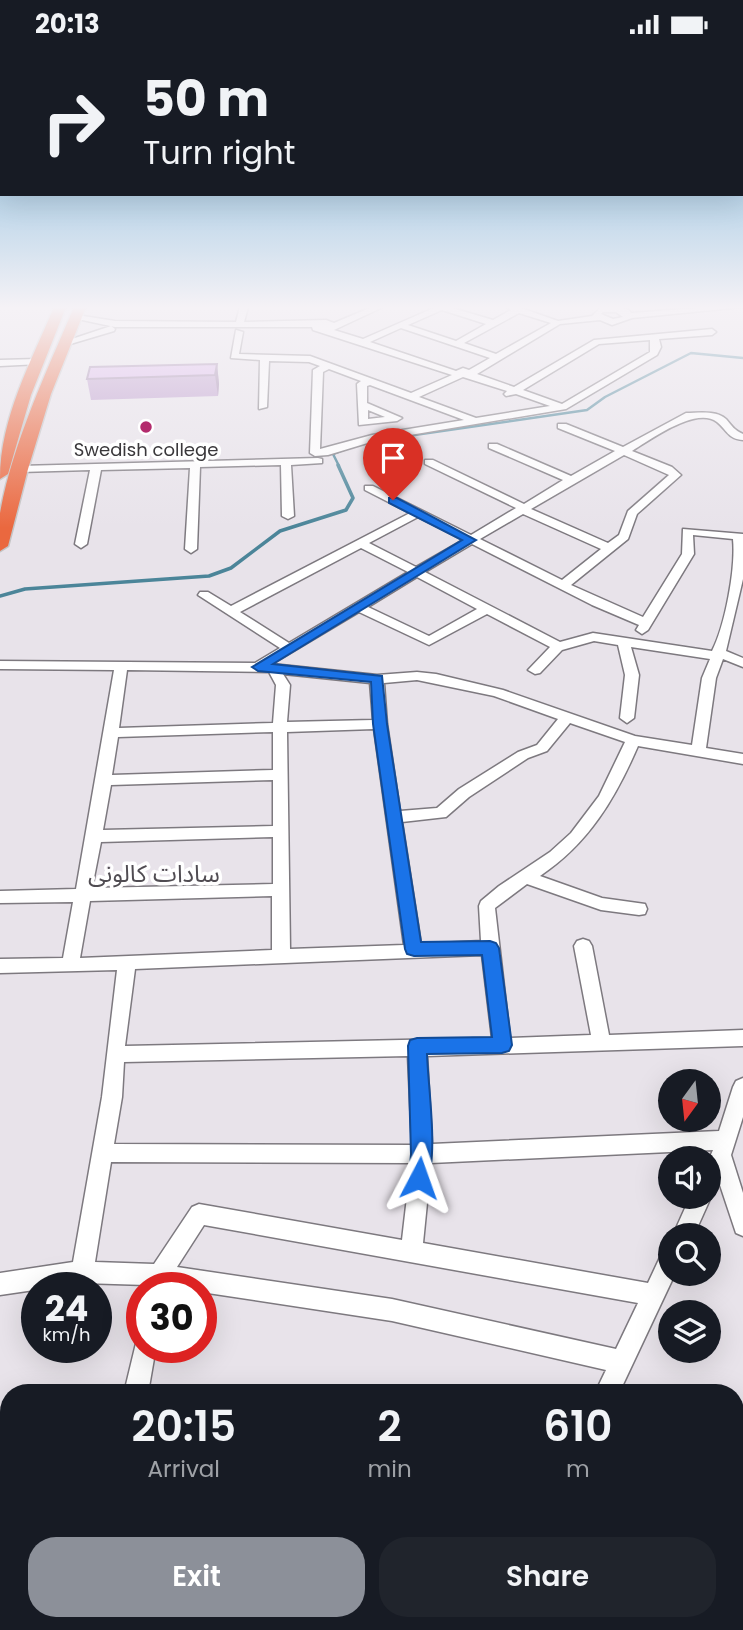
<!DOCTYPE html>
<meta charset="utf-8">
<style>
:root{--surface:#171b24;--page:#20242c;--text:#f1f3f6;--muted:#9ea1a6;--accent:#8c9099}
body{margin:0;font-family:Poppins,"Noto Sans Arabic",sans-serif;background:var(--page);color:var(--text);height:100vh;display:flex;flex-direction:column;font-size:26px;white-space:nowrap}
*{box-sizing:border-box;margin:0}
p{font-size:23px;color:var(--muted)}
.icon{flex:none;width:38px;height:38px;fill:none;stroke:currentColor;stroke-width:2;stroke-linecap:round;stroke-linejoin:round}
.map{position:relative;flex:1;overflow:hidden}
.panel{position:absolute;left:0px;top:1335px;width:744px;height:247px;display:flex;flex-direction:column;background:var(--surface);border-radius:28px 28px 0 0;box-shadow:0 7px 28px #0002}
.panel>*{flex:none}
.banner{position:absolute;left:0px;top:0px;width:744px;height:147px;box-shadow:0 7px 28px #0002;background:#171b24;color:var(--text);overflow:hidden}
.needle{width:46px;rotate:195deg}
.tools{position:absolute;left:658px;top:1020px;display:grid;gap:14px}
.tools a{display:grid;place-items:center;width:63px;height:63px;border-radius:50%;background:var(--surface);box-shadow:0 7px 28px #0002;font-size:35px}
.speed{position:absolute;left:21px;top:1223px;display:flex;gap:14px;font-size:35px;font-weight:700;text-align:center}
.speed>*{display:grid;place-content:center;width:91px;height:91px;border-radius:50%;background:var(--surface);box-shadow:0 7px 28px #0002;line-height:1}
.speed small{font-size:18px;font-weight:400}
.speed .limit{border:10px solid #d22;background:#fff;color:#111}
.pin{position:absolute;display:grid;place-items:center;width:60px;height:60px;color:#fff;margin:-72px -30px;border-radius:50% 50% 50% 0;rotate:-45deg;box-shadow:0 0 7px #0007}
.pin .icon{rotate:45deg}
.me{position:absolute;width:77px;margin:-38px;rotate:4deg;stroke-linejoin:round;filter:drop-shadow(0 0 5px #0008)}
.turn{display:flex;align-items:center;gap:24px;height:147px;padding:0 28px;font-size:32px}
.turn .icon{width:91px;height:91px;stroke-width:2.5}
.turn b{display:block;font-size:49px;line-height:60px}
.eta{display:flex;justify-content:space-evenly;align-items:center;height:119px;text-align:center}
.eta b{font-size:42px;font-weight:600;line-height:49px}
.action{display:flex;gap:14px;margin-top:auto;padding:14px 28px}
.action a{flex:1;height:80px;border-radius:28px;background:var(--accent);color:#fff;font-size:28px;font-weight:600;line-height:80px;text-align:center}
.action a+a{background:var(--page);color:var(--text)}
.status{display:flex;justify-content:space-between;align-items:center;height:49px;padding:0 35px;background:var(--surface);direction:ltr}
.status svg{height:19px;fill:currentColor}
.map>svg:first-child{display:block}
.lines{fill:none;stroke-linecap:round;stroke-linejoin:round}
.stream-far1{stroke:#4b8599;stroke-width:2.5}
.stream{stroke:#4b8599;stroke-width:3.5}
.minor-casing{stroke:#7d797f;stroke-width:3}
.highway-casing{stroke:#c4c3c4;stroke-width:3}
.minor{fill:#fff;fill-rule:evenodd}
.highway{fill:#ea683f;fill-rule:evenodd}
.wall{fill:#bb99cb}
.shaded-wall{fill:#997da5}
.building{fill:#dab2ec;stroke:#997da5;stroke-width:2}
.route{fill:#1a73e8;stroke:#114b97;stroke-width:2}
.poi-dot{fill:#b32b6d;stroke:#fff;stroke-width:2.5}
.labels{text-anchor:middle;dominant-baseline:central;stroke-width:7;stroke-linejoin:round;paint-order:stroke}
.far-poi-label{font-size:18px;fill:#3a383b;stroke:#fff}
.quarter-label{font-size:24px;fill:#504c52;stroke:#fff}
</style>
<div class="status"><b>20:13</b><svg viewBox="0 0 49 12"><path d="M0 12V9h3v3zM5 12V6h3v6zM10 12V3h3v9zM15 12V0h3v12zM26 1h20v11H26zM47 4h2v5h-2z"/></svg></div>
<div class="map">
<svg width="743" height="1581" viewBox="0 0 743 1581">
<rect width="100%" height="100%" fill="#e8e3ea"/>
<g class="lines">
<path class="stream-far1" d="M366,393L587,361L605,348L691,304L743,309
M339,417L333,405L348,399"/>
<path class="stream" d="M0,547L25,540L209,527L231,519L280,482L346,461L353,449L338,416"/>
<g class="minor-casing">
<path id="minor" d="M240,258H248L244,273L326,271L334,274L372,258H383L334,281L363,290L436,258H449L493,271L511,261L506,258H518L558,272L592,267L601,258H618L629,261L631,264L712,258H743L632,269L612,276L600,271L560,275L477,325L514,338L594,291L712,280L716,283L712,286L659,290L661,298L657,306L566,360L374,392L328,406L315,407L310,404L313,321L320,317L309,313L269,312L267,358L259,360L260,311L231,309L236,281L243,283L239,305L310,307L411,344L452,326L313,281L312,278H115L73,269L77,266L115,272L236,273ZM442,261L486,275L456,292L408,276ZM603,263H616L623,268L613,270L601,265ZM519,264L551,274L496,305L464,294ZM401,279L490,309L469,321L463,319L456,322L370,293ZM650,291V303L562,355L523,341L599,295ZM329,320L361,332L357,335L359,376L397,372L402,369L367,354V337L370,336L464,371L372,386L320,400L323,323ZM463,328L507,342L504,345L506,347L516,345L550,357L476,369L419,348ZM368,361L385,368L368,370Z
M111,277L115,280L114,282L67,296L63,293Z
M37,310L42,313L40,315L0,317V311Z
M686,364C699,364 716,361 726,370C732,377 734,381 743,385V391C728,390 727,381 717,373C696,357 650,391 632,402L672,418L681,426L637,465L628,490L571,536L643,568L682,505L683,480L743,485V530L726,602L743,609V618L723,610L716,629L706,699L743,705V715L638,697C615,750 589,794 540,827L602,849L645,855L647,860L645,865L639,866L601,861L527,835L495,859L510,989L591,986L574,897L577,892L583,890L589,892L592,897L609,986L743,981V997L427,1007L432,1095L719,1082L733,1038L736,1032L743,1029V1068L731,1106L743,1144V1187L736,1184L719,1133L716,1139L709,1142V1110L713,1101L431,1114L423,1194L648,1234L662,1204L670,1201V1225H675L619,1344H595L606,1321L392,1272L201,1243V1239H145L146,1236L82,1234L0,1246V1224L73,1213L102,1048L117,921L0,924V910L63,909L73,853L0,854V842L76,840L114,621L0,620V612L255,614L280,599L198,546L200,543H208L231,557L410,464L365,441V437H373L471,486L516,459L425,415V411H433L524,455L563,431L489,399V395H497L571,427L615,402L558,379V375H566L623,398ZM624,406L669,426L628,462L619,486L608,494L531,460ZM523,465L601,500L562,531L480,490ZM418,468L463,491L416,518L369,494ZM693,486L733,490C736,519 725,577 712,602L593,584L560,593L425,523L472,495L592,556L639,576L636,581L642,585L648,581L694,505ZM361,499L408,523L289,594L240,563ZM417,528L477,560L429,587L368,558ZM359,563L429,596L487,565L550,598L528,621L535,625L540,624L562,601L594,592L618,596L625,626L620,669L627,674L634,669L639,626L631,598L710,610L702,629L692,696L635,687L503,641L436,625L417,623L377,626L272,615ZM127,621L269,623L276,636L273,674L119,679ZM283,625L370,634L373,671L287,673L290,636ZM417,631L494,647L558,670L537,696L518,703L459,740L437,759L400,762L387,675L384,634ZM570,674L625,693L599,747L571,784L550,803L499,837L481,852L479,857L481,892L421,895L402,773L446,768L469,748L528,709L547,702ZM374,680L404,896L290,900L287,683ZM273,683V721L112,726L118,688ZM273,731V777L103,781L111,736ZM273,788V835L92,839L101,793ZM272,847V901L80,909L90,852ZM482,906L492,989L125,997L135,920ZM408,1007L412,1096L114,1095L122,1048L124,1013ZM111,1113L411,1114L402,1191L199,1155L192,1158L154,1215L95,1213ZM204,1176L638,1254L616,1300L392,1250L177,1218Z
M318,409L322,410V414L291,416L294,467L288,470L282,467L281,416L200,418L197,500L191,504L185,500L190,419L101,421L87,495L81,499L75,495L90,421L20,423L15,420L20,417Z
M709,1142L711,1148L694,1186H673L690,1148H709Z
M142,1288V1298H156L148,1344H124L137,1290Z
M735,1429L743,1432V1456L735,1453Z
M735,1560L743,1563V1581H724L721,1573H735Z
M76,1573H102L101,1581H75Z
M192,1573H218L216,1581H190Z
M525,1573H551L549,1581H523Z"/>
</g>
<g class="highway-casing">
<path id="highway" d="M54,258H66L31,346L8,425L0,430C0,369 31,313 54,258Z
M74,258H86L51,345L28,420L8,497L0,502C0,490 0,476 0,464C13,393 46,324 74,258Z"/>
</g>
<use href="#minor" class="minor"/>
<use href="#highway" class="highway"/>
</g>
<path class="wall" d="M217,315L219,335L218,347L91,351L87,330Z"/>
<path class="shaded-wall" d="M217,315L219,335L218,347L215,326Z"/>
<path class="building" d="M217,315L215,326L87,330L90,318Z"/>
<linearGradient id="sky" x2="0" y2="1"><stop stop-color="#6caed8"/><stop offset="0.54" stop-color="#f5f2f6"/><stop offset="1" stop-color="#f5f2f6" stop-opacity="0"/></linearGradient>
<rect width="743" height="479" fill="url(#sky)"/>
<path class="route" d="M389,449H397L476,491L273,615L382,627L387,675L421,893L490,892L496,894L499,899L512,996L509,1002L502,1004L427,1005C428,1038 439,1108 426,1136L419,1139L412,1136L409,1129L411,1105L408,997L410,991L417,989L492,988L482,906L414,907L407,905L405,900L373,675L371,633L258,622L252,618L462,491L389,454Z"/>
<circle class="poi-dot" cx="146" cy="378" r="7"/>
<g class="labels">
<g class="far-poi-label">
<text x="146" y="400">Swedish college</text>
</g>
<g class="quarter-label">
<text x="154" y="824">سادات کالونی</text>
</g>
</g>
</svg>
<div class="tools">
<a><svg class="needle" viewBox="-14 -14 28 28"><path d="M0-13l5 13h-10z" fill="#e53935"/><path d="M0 13l5-13h-10z" fill="#9ea1a6"/></svg></a>
<a><svg class="icon" aria-label="sound" viewBox="0 0 24 24"><path d="M4 9h4l5-4v14l-5-4H4zM17 9q2 3 0 6"/></svg></a>
<a><svg class="icon" aria-label="search" viewBox="0 0 24 24"><circle cx="10" cy="10" r="6"/><path d="M15 15l6 6"/></svg></a>
<a><svg class="icon" aria-label="layers" viewBox="0 0 24 24"><path d="M12 4l9 5-9 5-9-5zM3 14l9 5 9-5"/></svg></a>
</div>
<div class="speed"><div>24<small>km/h</small></div><div class="limit">30</div></div>
<div class="pin" style="left:393px;top:451px;background:#d93025"><svg class="icon" aria-label="arrive" viewBox="0 0 24 24"><path d="M6 21V4h12l-3 4 3 4H6"/></svg></div>
<svg class="me" style="left:419px;top:1129px" viewBox="-20 -20 40 40"><path d="M0-17L14 15 0 8-14 15z" fill="#1a73e8" stroke="#fff" stroke-width="4"/></svg>
<div class="banner">
<div class="turn"><svg class="icon" aria-label="right" viewBox="0 0 24 24"><path d="M7 20v-9h11M14 6l5 5-5 5"/></svg><div><b>50 m</b>Turn right</div></div>
</div>
<section class="panel">
<div class="eta">
<div><b>20:15</b><p>Arrival</p></div>
<div><b>2</b><p>min</p></div>
<div><b>610</b><p>m</p></div>
</div>
<div class="action"><a>Exit</a><a>Share</a></div>
</section>
</div>
